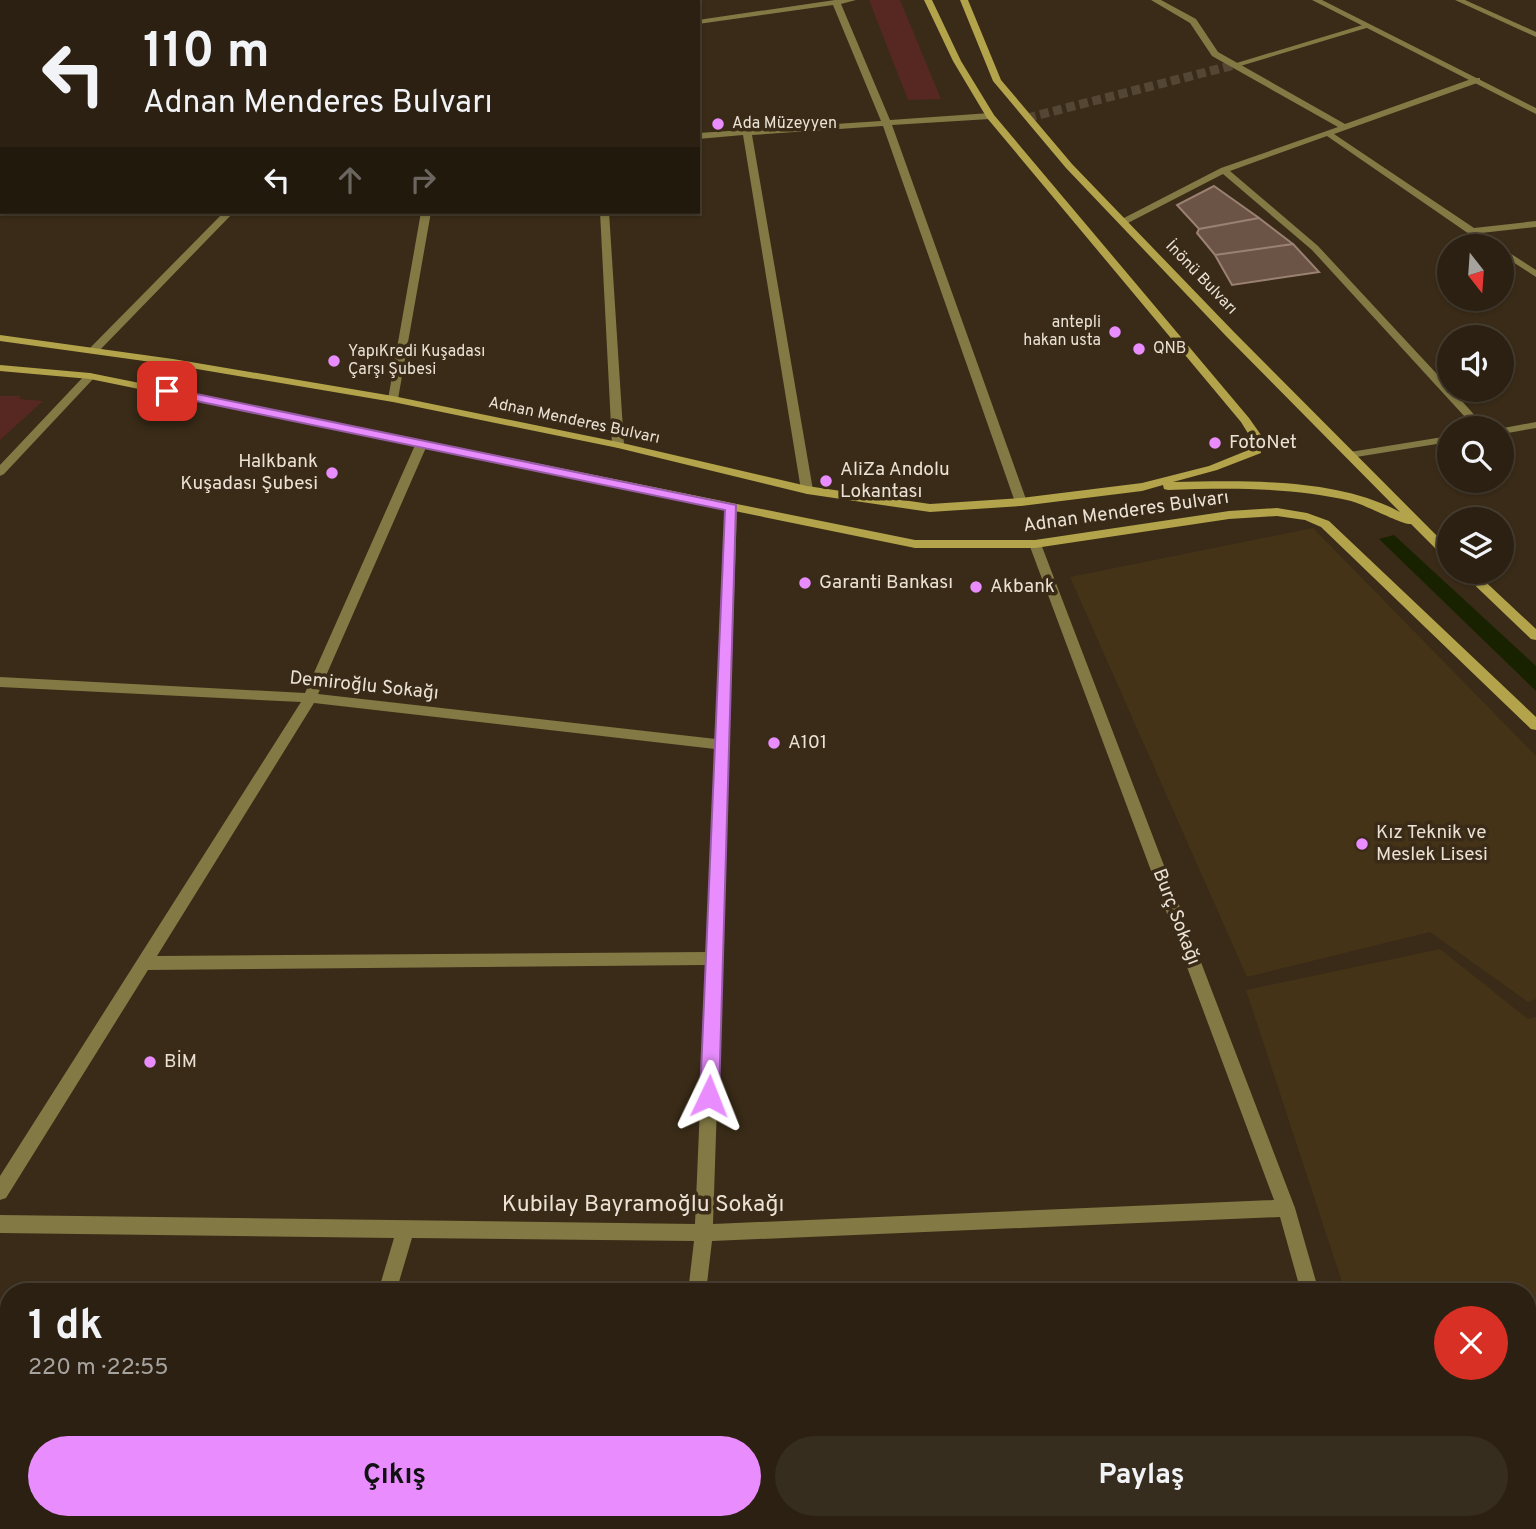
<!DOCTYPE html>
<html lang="tr">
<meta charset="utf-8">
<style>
:root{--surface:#2b2011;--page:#372d1f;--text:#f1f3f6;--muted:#a6a39f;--line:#473e31;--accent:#e98dfe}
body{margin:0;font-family:Overpass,sans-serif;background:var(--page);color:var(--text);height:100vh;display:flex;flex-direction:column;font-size:26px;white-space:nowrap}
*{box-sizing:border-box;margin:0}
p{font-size:23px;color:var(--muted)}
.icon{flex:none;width:38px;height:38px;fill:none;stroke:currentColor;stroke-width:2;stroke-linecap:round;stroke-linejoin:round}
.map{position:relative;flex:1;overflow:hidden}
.side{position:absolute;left:0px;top:1283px;width:1536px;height:247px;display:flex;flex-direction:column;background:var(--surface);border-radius:28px 28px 0 0;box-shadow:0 2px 5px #0004,0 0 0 2px var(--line)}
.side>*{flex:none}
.banner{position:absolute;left:0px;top:0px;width:700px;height:214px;box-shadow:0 2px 5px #0004,0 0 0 2px var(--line);background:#2b2011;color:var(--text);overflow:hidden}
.needle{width:46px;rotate:163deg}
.controls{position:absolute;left:1437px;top:234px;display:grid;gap:14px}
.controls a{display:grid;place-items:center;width:77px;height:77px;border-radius:50%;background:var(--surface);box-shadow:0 2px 5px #0004,0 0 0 2px var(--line);font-size:35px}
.pin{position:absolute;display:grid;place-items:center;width:60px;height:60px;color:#fff;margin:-30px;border-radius:14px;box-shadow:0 4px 10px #0006}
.me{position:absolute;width:77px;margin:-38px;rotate:2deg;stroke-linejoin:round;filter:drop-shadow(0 0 5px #0008)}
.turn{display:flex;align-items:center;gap:24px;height:147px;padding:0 28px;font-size:32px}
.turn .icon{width:91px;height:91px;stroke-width:2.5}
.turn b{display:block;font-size:49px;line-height:60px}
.lanes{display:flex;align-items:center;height:66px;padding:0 28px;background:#0003;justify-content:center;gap:35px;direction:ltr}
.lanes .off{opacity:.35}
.round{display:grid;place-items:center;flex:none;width:74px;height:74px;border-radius:37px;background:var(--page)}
.head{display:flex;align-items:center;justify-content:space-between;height:119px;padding:0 28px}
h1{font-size:42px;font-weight:700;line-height:52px}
.button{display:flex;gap:14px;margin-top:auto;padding:14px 28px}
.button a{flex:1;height:80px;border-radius:42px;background:var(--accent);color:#111;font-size:28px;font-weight:700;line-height:80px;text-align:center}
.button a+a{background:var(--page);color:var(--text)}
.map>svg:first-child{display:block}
.built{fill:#453318}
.green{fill:#572822}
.water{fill:#192200}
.building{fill:#6b5445;stroke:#9a8172;stroke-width:2}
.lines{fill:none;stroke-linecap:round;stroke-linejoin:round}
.pedestrian-tunnel{stroke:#544634;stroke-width:9;stroke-dasharray:9 4.5;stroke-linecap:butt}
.service{fill:#827944;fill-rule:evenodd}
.pedestrian{fill:#827944;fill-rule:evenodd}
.minor{fill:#827944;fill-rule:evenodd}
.tertiary{fill:#827944;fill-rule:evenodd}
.secondary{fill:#b3a34b;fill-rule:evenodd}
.route{fill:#e98dfe;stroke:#975ca5;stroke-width:2}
.poi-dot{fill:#e98dfe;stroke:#392b17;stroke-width:2.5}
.labels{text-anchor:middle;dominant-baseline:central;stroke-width:7;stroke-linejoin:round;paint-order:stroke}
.far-poi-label{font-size:16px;fill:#ebe2d5;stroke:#392b17;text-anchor:start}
.far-street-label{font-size:16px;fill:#ebe2d5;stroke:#392b17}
.poi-label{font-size:19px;fill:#ebe2d5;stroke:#392b17;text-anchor:start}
.street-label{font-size:19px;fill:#ebe2d5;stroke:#392b17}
.near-street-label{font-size:23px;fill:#ebe2d5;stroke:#392b17}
</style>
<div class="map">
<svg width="1536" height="1529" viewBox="0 0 1536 1529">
<rect width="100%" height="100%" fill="#392b17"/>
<path class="built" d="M1313,528L1536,756V999L1528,1002L1430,932L1247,977L1070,577Z
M1440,949L1528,1019L1536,1017V1529H1423L1420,1521H1528V1292L1345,1291L1246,990Z"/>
<path class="green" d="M869,0H900L941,99L908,100Z
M0,396H21L19,399L43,401L0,440Z"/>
<path class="water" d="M1394,535L1536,666V691L1379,539Z"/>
<path class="building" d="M1214,186L1259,218L1199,229L1177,205Z
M1259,218L1293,244L1215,255L1197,233L1199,229Z
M1293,244L1319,272L1232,285L1215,255Z"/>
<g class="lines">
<path class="pedestrian-tunnel" d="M1027,118L1234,65"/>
<path class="service" d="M1366,24L1373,26L1237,67L1230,65Z"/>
<path class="pedestrian" d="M1312,0H1322L1536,108V114Z
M1536,422V428L1502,434V429H1498Z
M1449,436V442L1350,458L1344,455L1350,452Z"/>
<path class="minor" d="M429,0H437V2H429Z
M625,0H633L634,2H626Z
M835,0H856L841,4L890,120L990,113L994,116L990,119L892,125L1027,502L1025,505H1017L1015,502L883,126L752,135L813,490L807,494L801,490L743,135L698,139V133L881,121L833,5L698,24V20Z
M1151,0H1161L1196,19L1218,52L1345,124L1474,78H1480V82L1334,134L1474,228L1536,221V227L1481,233L1500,247H1488L1327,136L1230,171L1318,246L1449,387V390H1452L1487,429H1476L1312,250L1223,174L1126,224H1120V220L1221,168L1338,127L1212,56L1190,23Z
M1455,0H1465L1536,32V37Z
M0,92H2V96H0Z
M224,212H234L98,352H90V348Z
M421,212H431L398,399L393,402L388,399Z
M600,212H609L624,445L618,448L612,445Z
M1502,248L1536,270V277L1502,255Z
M90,373L95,376L94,378L4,474L0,476V465L86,374Z
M422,440L428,443L318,694L716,739L725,508L731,504L737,508L713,1224L1274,1200L1029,544L1035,540L1041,544L1295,1208L1319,1292H1301L1280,1217L712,1241L706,1292H688L694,1241L412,1238L396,1292H378L394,1238L0,1233V1215L695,1224L706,965L148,970L6,1198L0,1200V1176L301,702L0,687V677L305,693L416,443ZM314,703L715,749L707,952L157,956Z
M307,1521H327L325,1529H305Z
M661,1521H681L680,1529H660Z
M1368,1521H1388L1391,1529H1371Z"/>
<path class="tertiary" d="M200,0H208L198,2Z
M238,0H246L236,2Z
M2,154V161L0,162V155Z
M2,203V210L0,211V204Z"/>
<path class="secondary" d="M924,0H932L961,61L994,115L1249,418L1261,435V453L1217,470L1173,482C1244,481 1335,477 1400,512L1226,336L1066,168L993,81L960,0H968L1001,80L1072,164L1234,332L1449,548V559L1445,558L1411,524C1402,525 1366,505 1351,501C1292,487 1229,488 1168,490L1164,489L1163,485L1142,491L1021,506L930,512L807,494L618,448L393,402L173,365L0,341V335L173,359L393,396L618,442L807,486L930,504L1021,498L1142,483L1209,466L1251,449L1249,435L1241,422L987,118L953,61Z
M0,365L90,373L915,540H1035L1229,511L1277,508L1307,513L1329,521L1536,717V730L1531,729L1321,527L1305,520L1277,516L1229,519L1035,548H915L90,379L0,371Z
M1461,572H1475L1536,629V640L1531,639Z"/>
</g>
<path class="route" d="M167,388L736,505L719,1096L716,1102L709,1104L703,1102L700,1096L725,510L162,394V389Z"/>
<g class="poi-dot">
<circle cx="718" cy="124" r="7"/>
<circle cx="1115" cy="332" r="7"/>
<circle cx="1139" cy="349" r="7"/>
<circle cx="334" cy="361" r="7"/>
<circle cx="1215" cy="443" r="7"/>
<circle cx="332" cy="473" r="7"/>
<circle cx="826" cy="481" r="7"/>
<circle cx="805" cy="583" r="7"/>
<circle cx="976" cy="587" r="7"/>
<circle cx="774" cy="743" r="7"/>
<circle cx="1362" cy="844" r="7"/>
<circle cx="150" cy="1062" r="7"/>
</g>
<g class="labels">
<g class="far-poi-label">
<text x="732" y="124">Ada Müzeyyen</text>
<text x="1101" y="323" text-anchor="end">antepli<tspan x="1101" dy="18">hakan usta</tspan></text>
<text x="1153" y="349">QNB</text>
<text x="348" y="352">YapıKredi Kuşadası<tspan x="348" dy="18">Çarşı Şubesi</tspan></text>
</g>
<g class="far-street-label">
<text transform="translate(1201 278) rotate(46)">İnönü Bulvarı</text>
<text transform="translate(574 421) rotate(12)">Adnan Menderes Bulvarı</text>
</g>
<g class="poi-label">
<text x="1229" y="443">FotoNet</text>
<text x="318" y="462" text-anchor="end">Halkbank<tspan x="318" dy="22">Kuşadası Şubesi</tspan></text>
<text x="840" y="470">AliZa Andolu<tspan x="840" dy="22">Lokantası</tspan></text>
<text x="819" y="583">Garanti Bankası</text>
<text x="990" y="587">Akbank</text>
<text x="788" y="743">A101</text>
<text x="1376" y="833">Kız Teknik ve<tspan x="1376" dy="22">Meslek Lisesi</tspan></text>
<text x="164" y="1062">BİM</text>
</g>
<g class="street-label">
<text transform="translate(1126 512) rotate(-8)">Adnan Menderes Bulvarı</text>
<text transform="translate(364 686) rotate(6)">Demiroğlu Sokağı</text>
<text transform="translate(1176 917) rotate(69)">Burç Sokağı</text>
</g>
<g class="near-street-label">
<text x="643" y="1205">Kubilay Bayramoğlu Sokağı</text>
</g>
</g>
</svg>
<div class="controls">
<a><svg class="needle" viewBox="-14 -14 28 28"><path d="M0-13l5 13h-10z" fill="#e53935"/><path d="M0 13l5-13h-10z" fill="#a6a39f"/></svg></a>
<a><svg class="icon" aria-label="sound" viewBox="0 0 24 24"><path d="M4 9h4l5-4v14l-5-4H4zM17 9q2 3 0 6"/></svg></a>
<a><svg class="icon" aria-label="search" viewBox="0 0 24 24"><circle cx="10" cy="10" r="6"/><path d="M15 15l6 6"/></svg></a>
<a><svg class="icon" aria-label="layers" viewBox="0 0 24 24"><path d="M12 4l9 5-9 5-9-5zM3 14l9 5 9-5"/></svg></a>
</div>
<div class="pin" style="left:167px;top:391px;background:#d93025"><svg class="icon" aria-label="arrive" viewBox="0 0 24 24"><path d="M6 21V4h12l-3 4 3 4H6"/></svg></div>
<svg class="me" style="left:709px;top:1096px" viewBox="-20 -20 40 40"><path d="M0-17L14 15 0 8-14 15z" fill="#e98dfe" stroke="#fff" stroke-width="4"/></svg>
<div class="banner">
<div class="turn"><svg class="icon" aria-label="left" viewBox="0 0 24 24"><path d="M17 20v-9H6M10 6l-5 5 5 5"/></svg><div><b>110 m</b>Adnan Menderes Bulvarı</div></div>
<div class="lanes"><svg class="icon" aria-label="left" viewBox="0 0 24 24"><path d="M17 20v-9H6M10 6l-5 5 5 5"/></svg><svg class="icon off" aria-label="ahead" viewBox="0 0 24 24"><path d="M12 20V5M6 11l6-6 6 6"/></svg><svg class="icon off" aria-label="right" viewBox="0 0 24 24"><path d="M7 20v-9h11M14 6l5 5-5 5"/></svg></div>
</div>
<section class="side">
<div class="head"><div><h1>1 dk</h1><p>220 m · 22:55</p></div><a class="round" style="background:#d93025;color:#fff"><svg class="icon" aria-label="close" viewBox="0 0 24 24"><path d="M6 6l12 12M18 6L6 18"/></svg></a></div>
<div class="button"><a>Çıkış</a><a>Paylaş</a></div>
</section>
</div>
